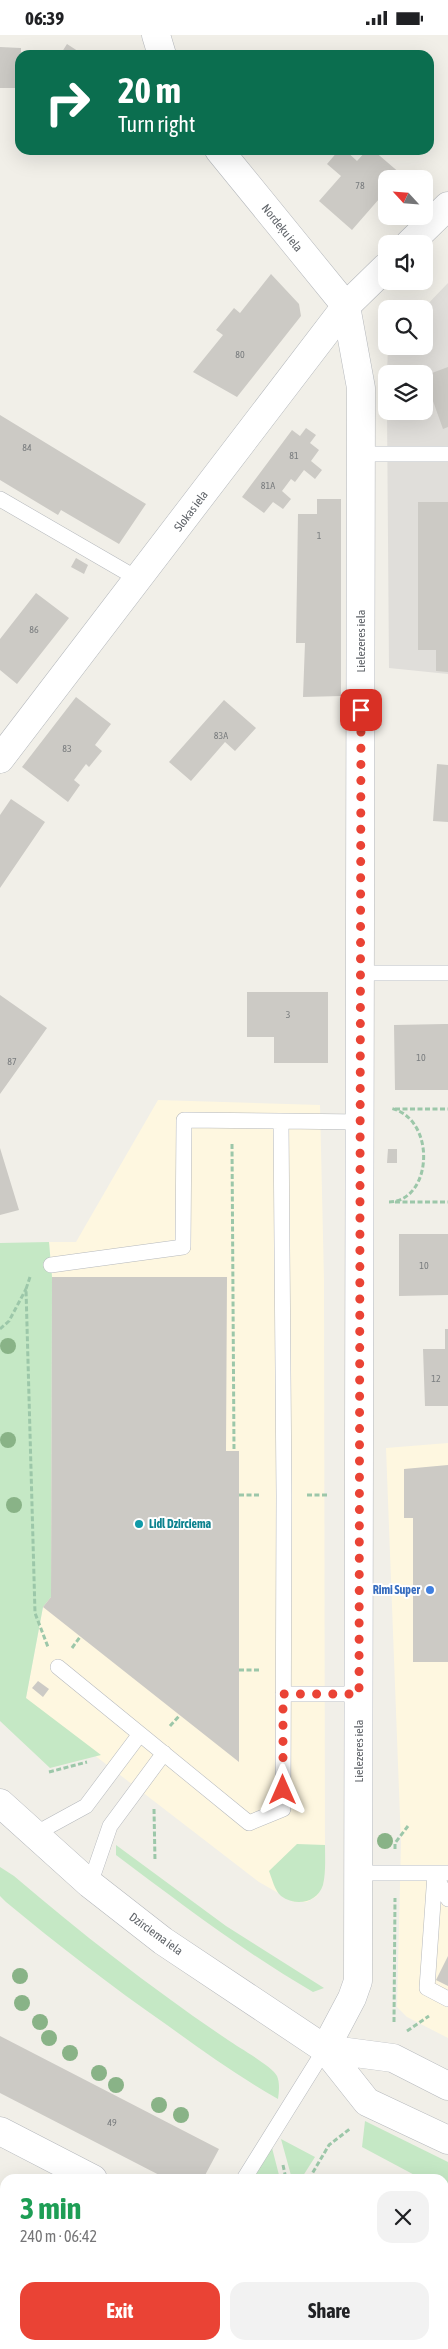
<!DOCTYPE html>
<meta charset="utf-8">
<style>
:root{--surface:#fff;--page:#f2f2f2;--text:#202124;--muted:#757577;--accent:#ea4335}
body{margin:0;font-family:"Asap Condensed",sans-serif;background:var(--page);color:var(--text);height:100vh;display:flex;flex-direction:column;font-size:19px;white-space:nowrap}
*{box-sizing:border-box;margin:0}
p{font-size:16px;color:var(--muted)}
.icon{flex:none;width:28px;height:28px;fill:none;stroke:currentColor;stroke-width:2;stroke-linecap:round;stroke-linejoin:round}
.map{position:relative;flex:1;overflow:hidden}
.side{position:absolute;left:0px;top:2139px;width:449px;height:176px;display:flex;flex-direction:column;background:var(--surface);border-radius:15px 15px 0 0;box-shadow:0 5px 20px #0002}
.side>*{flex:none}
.banner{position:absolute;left:15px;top:15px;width:419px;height:105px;border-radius:15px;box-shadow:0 5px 20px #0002;background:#0b6e4f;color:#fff;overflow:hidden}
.needle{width:32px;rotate:296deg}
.fabs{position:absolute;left:378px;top:135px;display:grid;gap:10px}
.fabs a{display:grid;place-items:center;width:55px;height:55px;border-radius:10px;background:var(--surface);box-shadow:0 5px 20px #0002;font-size:25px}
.pin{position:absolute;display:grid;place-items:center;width:42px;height:42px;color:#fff;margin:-21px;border-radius:10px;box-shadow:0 2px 8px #0006}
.me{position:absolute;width:55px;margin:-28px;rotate:0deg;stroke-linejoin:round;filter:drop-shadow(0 0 4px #0008)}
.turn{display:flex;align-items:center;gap:18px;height:105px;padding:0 20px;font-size:22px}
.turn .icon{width:65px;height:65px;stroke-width:2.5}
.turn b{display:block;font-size:35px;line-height:42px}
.round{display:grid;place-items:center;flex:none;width:52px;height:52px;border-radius:15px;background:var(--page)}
.headline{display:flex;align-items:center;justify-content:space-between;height:85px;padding:0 20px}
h1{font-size:30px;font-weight:700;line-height:38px;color:#1e9e55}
.action{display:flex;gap:10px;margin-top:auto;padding:10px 20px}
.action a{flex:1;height:58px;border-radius:15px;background:var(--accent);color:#fff;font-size:20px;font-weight:700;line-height:58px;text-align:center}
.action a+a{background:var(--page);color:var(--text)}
.status{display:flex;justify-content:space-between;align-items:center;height:35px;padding:0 25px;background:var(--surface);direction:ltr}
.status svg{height:14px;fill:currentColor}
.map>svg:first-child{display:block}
.commercial{fill:#fef7e0}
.industrial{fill:#e0deda}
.green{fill:#c5e8c5}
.building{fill:#cccac5}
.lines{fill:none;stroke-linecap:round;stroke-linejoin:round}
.service-casing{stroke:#b5b8bc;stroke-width:16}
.minor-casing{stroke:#b5b8bc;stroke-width:29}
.tertiary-casing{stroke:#b5b8bc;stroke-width:29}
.path{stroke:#9cc7a9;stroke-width:3;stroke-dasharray:5 2.5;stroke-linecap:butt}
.service{stroke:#fff;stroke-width:15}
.minor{stroke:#fff;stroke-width:28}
.tertiary{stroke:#fff;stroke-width:28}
.tree{fill:#89b387}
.route{stroke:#ea4335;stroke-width:9;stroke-dasharray:0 16.2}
.culture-dot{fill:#0f9aa8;stroke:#fff;stroke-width:2}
.shop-dot{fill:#3f7fe0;stroke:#fff;stroke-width:2}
.labels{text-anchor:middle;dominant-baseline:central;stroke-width:4;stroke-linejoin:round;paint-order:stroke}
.number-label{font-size:10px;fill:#7a7d7f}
.street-label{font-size:12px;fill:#5f6368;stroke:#fff}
.culture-label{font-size:12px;font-weight:bold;fill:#0d838f;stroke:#fff;text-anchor:start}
.shop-label{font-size:12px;font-weight:bold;fill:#366cbe;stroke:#fff;text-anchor:end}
</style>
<div class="status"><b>06:39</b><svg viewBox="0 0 49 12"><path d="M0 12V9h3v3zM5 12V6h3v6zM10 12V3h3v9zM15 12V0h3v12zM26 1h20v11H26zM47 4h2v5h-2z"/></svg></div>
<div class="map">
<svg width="448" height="2314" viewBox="0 0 448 2314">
<rect width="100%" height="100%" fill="#f1efe8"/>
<path class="commercial" d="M158,1065L320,1070L324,1245L325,1830L323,1850L317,1861L307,1867H294L259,1847L37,1676L26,1663L43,1572L51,1562L52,1242L49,1207H76Z
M448,1408V2003L407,1982L397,1972L401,1808L386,1413Z"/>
<path class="industrial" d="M448,248V639L389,633L387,376H424V339H387L388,311H424L423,274Z"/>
<path class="green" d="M49,1207L52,1242L51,1562L43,1572L26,1663L101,1720L50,1733L0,1686V1208Z
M297,1809L325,1810C325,1823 326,1837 323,1850C317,1868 296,1872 281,1861C275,1856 272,1844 269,1836Z
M116,1810L226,1891L324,1953L313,1957C244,1917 180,1868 116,1820Z
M0,1832L14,1841C83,1900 154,1955 228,2005C238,2012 273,2032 277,2041C280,2048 279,2057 278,2064C239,2042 203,2016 167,1990C111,1951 58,1910 6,1867L0,1861Z
M365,2086L448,2127V2156L444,2154V2144H422L362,2112Z
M281,2104L315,2122L301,2144H292Z
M271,2109L280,2144H250Z
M444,2188L448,2190V2229L444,2227Z
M158,2310H202L200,2314H155Z
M225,2310H316L326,2314H223Z"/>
<path class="building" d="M67,9L84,20H60Z
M0,12L21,13L20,53H0Z
M339,115H345L357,126L367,115H373L401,139L397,144H386V156L352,195L319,166L341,141L327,129Z
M271,239L299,269L301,281L237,362L193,337L223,300L216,295L234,273L240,278Z
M448,332V392L443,394L424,341Z
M0,380L146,469L119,509L61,475L58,480L0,445Z
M306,393L316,400L310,408L319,415L311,426L322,435L315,444L304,435L295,447L291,444L282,456L291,464L283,474L273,467L264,478L242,462L292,395L300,401Z
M317,464H341V661L303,662L305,608H296L298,479H317Z
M418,467H448V637L436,636V615H418Z
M76,523L88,530L84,539L71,532Z
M36,558L69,583L17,649L0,635V604Z
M76,662L111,689L95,710L102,716L89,732L86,729L74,745L80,750L68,767L22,732Z
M224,665L256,693L235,716L225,707L191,746L169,727Z
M437,729L448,730V787L433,786Z
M11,764L45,787L0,853V780Z
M247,957H328V1028H274V1002H247Z
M0,960L47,993L0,1059Z
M445,989H448V1055H395L394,990Z
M0,1113L19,1175L0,1180Z
M388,1114H397V1128H387Z
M399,1199H448V1260L399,1261Z
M52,1242H227L226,1416H239V1727L43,1572L51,1562Z
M445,1294H448V1371H425L423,1314H445Z
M448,1430V1627H413V1483H404V1434Z
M38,1646L49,1654L43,1662L32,1653Z
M448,1921V1951L436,1945Z
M0,2001L219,2114L203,2144H167L0,2058Z
M444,2275L448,2277V2314H407L397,2310H444Z"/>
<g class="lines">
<g class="service-casing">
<path id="service" d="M361,419H448
M0,464L138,544
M361,938H448
M51,1230L183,1212L184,1085L281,1086
M58,1632L249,1788L283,1774L284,1460L281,1086L360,1087
M283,1659H359
M33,1800L86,1771L140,1699
M358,1838H448
M435,1839L427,1953L448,1964
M435,1840L448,1864
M90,1849L110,1791L164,1718
M244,2144L325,2014"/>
</g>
<g class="minor-casing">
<path id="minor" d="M156,0L162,20
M219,115L346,271L361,353L358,1946L352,1963L325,2014
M0,2096L93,2144
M136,2314L139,2310"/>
</g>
<g class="tertiary-casing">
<path id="tertiary" d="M409,209L448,171
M0,724L346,271L386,232
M0,1768L90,1849L163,1906L325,2014L367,2067L448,2105
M325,2014L393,2023L448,2051"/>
</g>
<path class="path" d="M395,1074H448
M232,1109L234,1416
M389,1167C433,1166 437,1083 390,1073
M395,1167H448
M30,1242L26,1254L35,1578L48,1612
M0,1294L9,1286L26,1254
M239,1460H261
M307,1460H328
M72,1613L80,1602
M239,1635H261
M170,1691L180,1680
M49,1737L87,1727
M154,1774L155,1826
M395,1814V1808L408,1791
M394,1987L395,1863
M407,1996L429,1981
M283,2130L286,2144
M158,2144L160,2140
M309,2144L329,2110L351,2093
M0,2271L5,2274
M63,2310L67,2314
M15,2314L23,2310
M41,2314L42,2310
M209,2314L211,2310
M356,2314L357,2310"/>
<use href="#service" class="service"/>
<use href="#minor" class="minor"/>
<use href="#tertiary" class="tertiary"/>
</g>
<g class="tree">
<circle cx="8" cy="1311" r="8"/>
<circle cx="8" cy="1405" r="8"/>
<circle cx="14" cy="1470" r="8"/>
<circle cx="385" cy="1806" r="8"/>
<circle cx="20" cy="1941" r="8"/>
<circle cx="22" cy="1968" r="8"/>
<circle cx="40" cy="1987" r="8"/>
<circle cx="49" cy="2003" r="8"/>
<circle cx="70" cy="2018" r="8"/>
<circle cx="99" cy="2038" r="8"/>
<circle cx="116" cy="2050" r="8"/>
<circle cx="159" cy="2070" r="8"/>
<circle cx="181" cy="2080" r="8"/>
</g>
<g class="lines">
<path class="route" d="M283,1755V1659H359L361,675"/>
</g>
<circle class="culture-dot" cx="139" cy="1489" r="5"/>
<circle class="shop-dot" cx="430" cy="1555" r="5"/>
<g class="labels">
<g class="number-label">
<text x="360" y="150">78</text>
<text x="240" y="319">80</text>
<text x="27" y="412">84</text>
<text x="294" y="420">81</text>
<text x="268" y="450">81A</text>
<text x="319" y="500">1</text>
<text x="34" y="594">86</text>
<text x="221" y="700">83A</text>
<text x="67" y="713">83</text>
<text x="288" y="979">3</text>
<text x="421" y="1022">10</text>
<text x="12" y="1026">87</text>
<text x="424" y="1230">10</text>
<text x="436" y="1343">12</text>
<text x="112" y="2087">49</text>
</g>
<g class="street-label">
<text transform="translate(282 193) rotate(51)">Nordeķu iela</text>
<text transform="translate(191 476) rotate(-53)">Slokas iela</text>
<text transform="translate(361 606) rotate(-90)">Lielezeres iela</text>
<text transform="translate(359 1716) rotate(-90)">Lielezeres iela</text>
<text transform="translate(156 1899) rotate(36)">Dzirciema iela</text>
</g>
<g class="culture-label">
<text x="149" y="1489">Lidl Dzirciema</text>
</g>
<g class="shop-label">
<text x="420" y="1555">Rimi Super</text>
</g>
</g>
</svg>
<div class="fabs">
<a><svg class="needle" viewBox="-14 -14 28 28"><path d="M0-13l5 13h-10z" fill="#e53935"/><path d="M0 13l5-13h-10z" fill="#757577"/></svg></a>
<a><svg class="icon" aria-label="sound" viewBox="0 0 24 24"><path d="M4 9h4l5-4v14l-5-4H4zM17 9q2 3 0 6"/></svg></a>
<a><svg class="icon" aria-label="search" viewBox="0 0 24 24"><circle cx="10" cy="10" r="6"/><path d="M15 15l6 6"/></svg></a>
<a><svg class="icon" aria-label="layers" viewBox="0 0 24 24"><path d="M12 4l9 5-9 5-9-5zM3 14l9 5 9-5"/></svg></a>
</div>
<div class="pin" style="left:361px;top:675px;background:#d93025"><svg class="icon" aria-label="arrive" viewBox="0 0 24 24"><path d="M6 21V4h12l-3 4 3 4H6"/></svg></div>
<svg class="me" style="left:283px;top:1755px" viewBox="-20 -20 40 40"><path d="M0-17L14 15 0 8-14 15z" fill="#ea4335" stroke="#fff" stroke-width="4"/></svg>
<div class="banner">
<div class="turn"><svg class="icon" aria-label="right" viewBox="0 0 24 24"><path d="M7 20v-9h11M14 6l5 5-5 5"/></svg><div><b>20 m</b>Turn right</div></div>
</div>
<section class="side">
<div class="headline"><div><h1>3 min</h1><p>240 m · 06:42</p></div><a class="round"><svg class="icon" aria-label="close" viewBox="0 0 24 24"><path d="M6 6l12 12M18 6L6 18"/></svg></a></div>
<div class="action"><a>Exit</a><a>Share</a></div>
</section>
</div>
